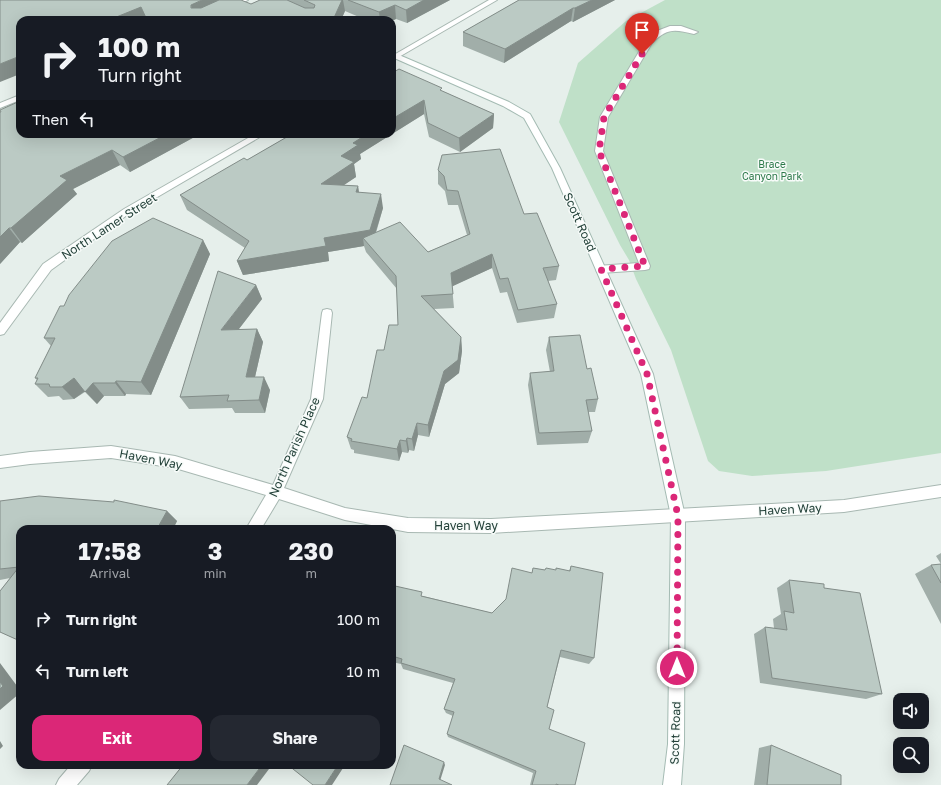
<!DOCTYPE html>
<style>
:root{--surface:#171b24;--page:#242831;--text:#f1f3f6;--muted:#9ea1a6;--accent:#db2777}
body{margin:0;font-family:"Golos Text",sans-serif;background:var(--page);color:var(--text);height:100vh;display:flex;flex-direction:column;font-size:15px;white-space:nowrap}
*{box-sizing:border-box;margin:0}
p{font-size:13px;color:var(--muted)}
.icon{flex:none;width:22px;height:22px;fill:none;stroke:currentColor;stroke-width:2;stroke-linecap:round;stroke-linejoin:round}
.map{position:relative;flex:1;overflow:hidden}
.panel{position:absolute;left:16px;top:525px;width:380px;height:244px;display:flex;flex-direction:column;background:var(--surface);border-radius:12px;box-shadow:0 4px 16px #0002}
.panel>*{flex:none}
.guide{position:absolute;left:16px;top:16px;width:380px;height:122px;border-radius:12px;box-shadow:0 4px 16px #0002;background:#171b24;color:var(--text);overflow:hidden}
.tools{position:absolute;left:893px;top:693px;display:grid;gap:8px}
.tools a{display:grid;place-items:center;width:36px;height:36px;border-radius:8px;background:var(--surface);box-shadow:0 4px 16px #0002;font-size:20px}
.pin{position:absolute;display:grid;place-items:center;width:34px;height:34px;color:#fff;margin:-41px -17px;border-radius:50% 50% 50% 0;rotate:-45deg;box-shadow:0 0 4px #0007}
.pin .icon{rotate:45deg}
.me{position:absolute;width:44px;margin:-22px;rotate:0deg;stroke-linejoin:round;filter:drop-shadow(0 0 3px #0008)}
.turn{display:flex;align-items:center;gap:14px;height:84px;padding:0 16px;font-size:18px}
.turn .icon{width:52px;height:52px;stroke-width:2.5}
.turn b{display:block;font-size:28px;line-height:34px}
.then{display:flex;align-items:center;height:38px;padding:0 16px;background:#0003;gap:8px;font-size:15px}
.eta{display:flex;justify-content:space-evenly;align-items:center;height:68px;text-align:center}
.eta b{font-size:24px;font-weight:700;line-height:28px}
.cta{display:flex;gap:8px;margin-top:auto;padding:8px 16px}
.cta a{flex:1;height:46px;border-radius:12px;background:var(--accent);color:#fff;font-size:16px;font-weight:700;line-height:46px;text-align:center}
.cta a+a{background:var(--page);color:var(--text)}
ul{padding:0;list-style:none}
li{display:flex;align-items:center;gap:12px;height:52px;padding:0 16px}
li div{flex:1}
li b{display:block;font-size:15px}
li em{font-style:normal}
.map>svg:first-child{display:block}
.green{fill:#bfe0c8}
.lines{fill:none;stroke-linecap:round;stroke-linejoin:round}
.lane-casing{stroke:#a8b8b2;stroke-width:2}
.street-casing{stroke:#a8b8b2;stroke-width:2}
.secondary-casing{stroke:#a4bbb3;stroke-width:2}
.lane{fill:#fff;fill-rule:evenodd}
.street{fill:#fff;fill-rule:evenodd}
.secondary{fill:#fff;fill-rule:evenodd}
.wall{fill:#a1aea9}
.shaded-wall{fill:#838d89}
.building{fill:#bbcac4;stroke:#838d89}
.route{stroke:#db2777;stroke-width:7;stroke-dasharray:0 12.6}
.labels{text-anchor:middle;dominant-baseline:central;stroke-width:3;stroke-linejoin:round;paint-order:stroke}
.far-park-label{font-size:10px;fill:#2d7a4b;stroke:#f7fbf9}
.street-label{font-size:12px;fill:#24423a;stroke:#f7fbf9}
</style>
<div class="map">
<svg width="941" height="785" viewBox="0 0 941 785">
<rect width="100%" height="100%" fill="#e6efeb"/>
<path class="green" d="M941,0V453L826,471L752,476L719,471L708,461L671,350L636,279L629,260L620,245L559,122L578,63L626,21L665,0Z"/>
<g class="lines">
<g class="lane-casing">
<path id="lane" d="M670,26H681L698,32L694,34C674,29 667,28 652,43L608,117L603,151L650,266L649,269L645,270L601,273L597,272L596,269L597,266L639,263L595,151L600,117L646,40L657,31Z"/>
</g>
<g class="street-casing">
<path id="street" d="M239,0H248L205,20H196Z
M489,0H497L392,61V56Z
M20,95V100L0,108V103Z
M255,134H265L130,213L51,270L4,334L0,335V323L43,264L124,209Z
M327,309L331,310L332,313L323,399L284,488L345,508L408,518L491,519L844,500L941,485V497L844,512L491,533L408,532L345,520L279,499L261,529H246L266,495L175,468L111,458L30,464L0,468V456L30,452L111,446L175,456L273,485L311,399L322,313L323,310Z
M71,765H92L89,771L77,785H56L59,779Z"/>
</g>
<g class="secondary-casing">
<path id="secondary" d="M392,52L509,102L530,114L560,168L653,374L685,516L684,744L681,785H663L668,744L671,516L641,374L552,168L524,118L503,106L392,57Z"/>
</g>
<use href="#lane" class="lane"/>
<use href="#street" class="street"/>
<use href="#secondary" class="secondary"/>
</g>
<path class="wall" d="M0,0L251,4L260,0H450L407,23L396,19L392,20H366L345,11L341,20H20Z
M519,0H615L573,22L571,21L504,63L463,46V32Z
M392,73L442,91L494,114L493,128L460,152L429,137L424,114L360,154L361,159L354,164L356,177L343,185L358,186L359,192L383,208L376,233L428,252L467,235L458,205H448L445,191L438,184V170L524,214L559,266L556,280L548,281L557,304L554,318L517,323L507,292L500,293L492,268L452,286L454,308L434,309L461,337L462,351L459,373L445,384L429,437L418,435L414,451L409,450L408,453L402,452L399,461L354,453V450L351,449L347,437L367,398L384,350L398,325L397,289L366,252L364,246L328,252L329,261L243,275L237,261L245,248L187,210L180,195L247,160L292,134Z
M20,134H200L130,172L120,165L73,189L77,194L22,243L20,242L0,264Z
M203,240L210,254L151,395L126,394L125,396H104L97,404L85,392L74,399L63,400L59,396L48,397L35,384L37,380L35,378L51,346L44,338L64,306Z
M256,285L262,299L239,329H257L263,342L255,377L270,390L265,413H235L232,408L189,409L180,397Z
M549,337L587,369L598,399L595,412H588L592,431L588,443L537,445L528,385L530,373L550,372L546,350Z
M0,501L167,511L177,521L173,529H20V641L0,632V591L10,578L0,580Z
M941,553V624L915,574L931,565L941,564L936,556Z
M571,566L594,658L589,664L560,657L547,707L549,729L575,785H530L533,773L448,737L447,734L453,716L446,713L444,709L453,683L403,669L401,664L392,662V595L423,596L492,613L532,573L533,568L545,570H556V568L569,571Z
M789,580L824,588L882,694L866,699L760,683L754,634L765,627L774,628L773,619L781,614L777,588Z
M771,745L841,785H754L759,748Z"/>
<path class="shaded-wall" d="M202,0H224L196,20L191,5Z
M342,0H343L345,11L341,20H333Z
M424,0H450L407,23L406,10Z
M592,0H615L573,22L575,8Z
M395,5L396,19L392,21V20H380L379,12Z
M141,7L147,20H109Z
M573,8L571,21L504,63L505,49Z
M20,56V74L0,82V64Z
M424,100V114L360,154L361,159L354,164L356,177L325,198L321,184L341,156L353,143L367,134H392V119Z
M494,114L493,128L460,152L459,138Z
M167,134H200L130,172L123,157Z
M112,150L120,165L73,189L77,194L22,243L11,228L60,176Z
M358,186L360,201L356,192Z
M381,194L383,208L372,244L363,238L364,246L328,252L329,261L243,275L237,261L324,238Z
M9,228L20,242L0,264V237Z
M203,240L210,254L151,395L141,382Z
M492,254V268L451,287V273Z
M256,285L262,299L228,343L221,330Z
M257,329L263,342L252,390L246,377Z
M461,337L462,351L459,373L445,384L429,437L428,425L444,371Z
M264,377L270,390L265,413L259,400Z
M74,378L93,383L104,396L97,404L85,391L74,399L62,387Z
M116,381L126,394L125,396L115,383Z
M417,423L418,435L414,451L412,439Z
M407,438L409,450L408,453L406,441Z
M400,440L402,452L399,461L397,449Z
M167,511L177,521L173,529H157Z
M0,663L20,690V693L0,710Z
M0,741L3,746L0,749Z
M444,762L445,765L440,781L439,779Z
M262,765H272L257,785H247Z
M338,765H345L332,785H325Z"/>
<path class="building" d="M0,0H202L191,5V8H201L219,0H241L251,4L260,0H287L305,8H314L315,5L304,0H342L333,20H147L141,7L109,20H20V56L0,64Z
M348,0H424L406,10L395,5L379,12Z
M519,0H592L575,8H573L505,49L463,32Z
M399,69L442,88L440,90L494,114L459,138L428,123L424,100L392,119V73Z
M20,101V134H167L123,157L112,150L60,176L67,180L11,228H9L0,237V112H1L0,110Z
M292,134H367L353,143L358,145L341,156L354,162L321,184L358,186L356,192L381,194L370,230L324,238L326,246L237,261L249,241L180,195L244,158L247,160Z
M500,149L524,214L537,213L559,266L543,268L557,304L518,310L508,278L500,279L492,254L451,273L453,294L421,296L461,337L458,360L444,371L428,425L417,423L412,439L407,438L406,441L400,440L397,449L351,441L352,439L347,437L362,397L367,398L377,350H384L389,325H398L396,276L363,238L400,222L428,252L470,234L458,191L447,190L444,176L438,170L442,155Z
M153,218L203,240L141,382L116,381L115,383H93L85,392L74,378L62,387H50L49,384H35L38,378H35L55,338H44L60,306H64L69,295L112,241Z
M218,271L256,285L221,330L257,329L246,377H264L259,400L227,401L229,395L180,397Z
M580,335L587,369L591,368L598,399L586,400L592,431L539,433L530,373L554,371L549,337Z
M39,496L114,502V500L167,511L157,529H20V641L0,632V591L19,567L0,569V501Z
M941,564V583L931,565Z
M571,566L603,573L594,658L561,650L547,707L554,710L549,729L585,743L575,785H559L556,784V785H532L536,771L447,734L454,712L444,709L455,679L401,663L402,659L392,656V595L395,586L422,592L421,596L492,613L506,599L512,568L532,573L533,568L545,570L546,568L556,570V568L570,571Z
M789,580L824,584V588L860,593L882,694L772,678L765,627L787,630L784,611L794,613Z
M0,682L3,686L0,689Z
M404,745L444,762L439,779L452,785H390Z
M771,745L841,775V785H767Z
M183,765H262L247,785H167Z
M288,765H338L325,785H313Z"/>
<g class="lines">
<path class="route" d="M642,54L604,117L599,151L645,266L601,269L647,374L678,516L677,668"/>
</g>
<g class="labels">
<g class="far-park-label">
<text x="772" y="164">Brace<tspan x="772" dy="12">Canyon Park</tspan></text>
</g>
<g class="street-label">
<text transform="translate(580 222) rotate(66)">Scott Road</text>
<text transform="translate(109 226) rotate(-33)">North Lamer Street</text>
<text transform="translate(294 447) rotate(-66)">North Parish Place</text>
<text transform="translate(151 459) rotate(11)">Haven Way</text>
<text transform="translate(790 509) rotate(-3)">Haven Way</text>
<text x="466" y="525">Haven Way</text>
<text transform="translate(675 733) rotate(-88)">Scott Road</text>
</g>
</g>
</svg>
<div class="tools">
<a><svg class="icon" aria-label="sound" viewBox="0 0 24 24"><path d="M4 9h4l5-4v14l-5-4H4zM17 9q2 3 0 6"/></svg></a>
<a><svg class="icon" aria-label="search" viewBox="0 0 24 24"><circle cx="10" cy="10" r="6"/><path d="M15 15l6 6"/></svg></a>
</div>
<div class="pin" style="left:642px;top:54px;background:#d93025"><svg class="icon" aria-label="arrive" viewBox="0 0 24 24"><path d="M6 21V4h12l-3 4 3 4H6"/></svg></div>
<svg class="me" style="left:677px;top:668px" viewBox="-20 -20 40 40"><circle r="17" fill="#db2777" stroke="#fff" stroke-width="3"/><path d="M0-11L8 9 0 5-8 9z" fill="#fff"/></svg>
<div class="guide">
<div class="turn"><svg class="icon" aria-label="right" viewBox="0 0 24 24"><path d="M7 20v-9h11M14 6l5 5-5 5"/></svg><div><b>100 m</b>Turn right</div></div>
<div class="then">Then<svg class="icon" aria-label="left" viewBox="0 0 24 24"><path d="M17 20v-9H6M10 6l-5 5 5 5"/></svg></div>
</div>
<section class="panel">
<div class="eta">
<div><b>17:58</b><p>Arrival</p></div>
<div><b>3</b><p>min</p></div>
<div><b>230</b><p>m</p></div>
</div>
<ul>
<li><svg class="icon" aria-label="right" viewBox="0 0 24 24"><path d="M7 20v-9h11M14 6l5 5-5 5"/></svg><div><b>Turn right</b></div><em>100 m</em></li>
<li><svg class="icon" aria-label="left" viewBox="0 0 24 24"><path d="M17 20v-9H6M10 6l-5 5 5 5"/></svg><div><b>Turn left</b></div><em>10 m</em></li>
</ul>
<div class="cta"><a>Exit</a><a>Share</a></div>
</section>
</div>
